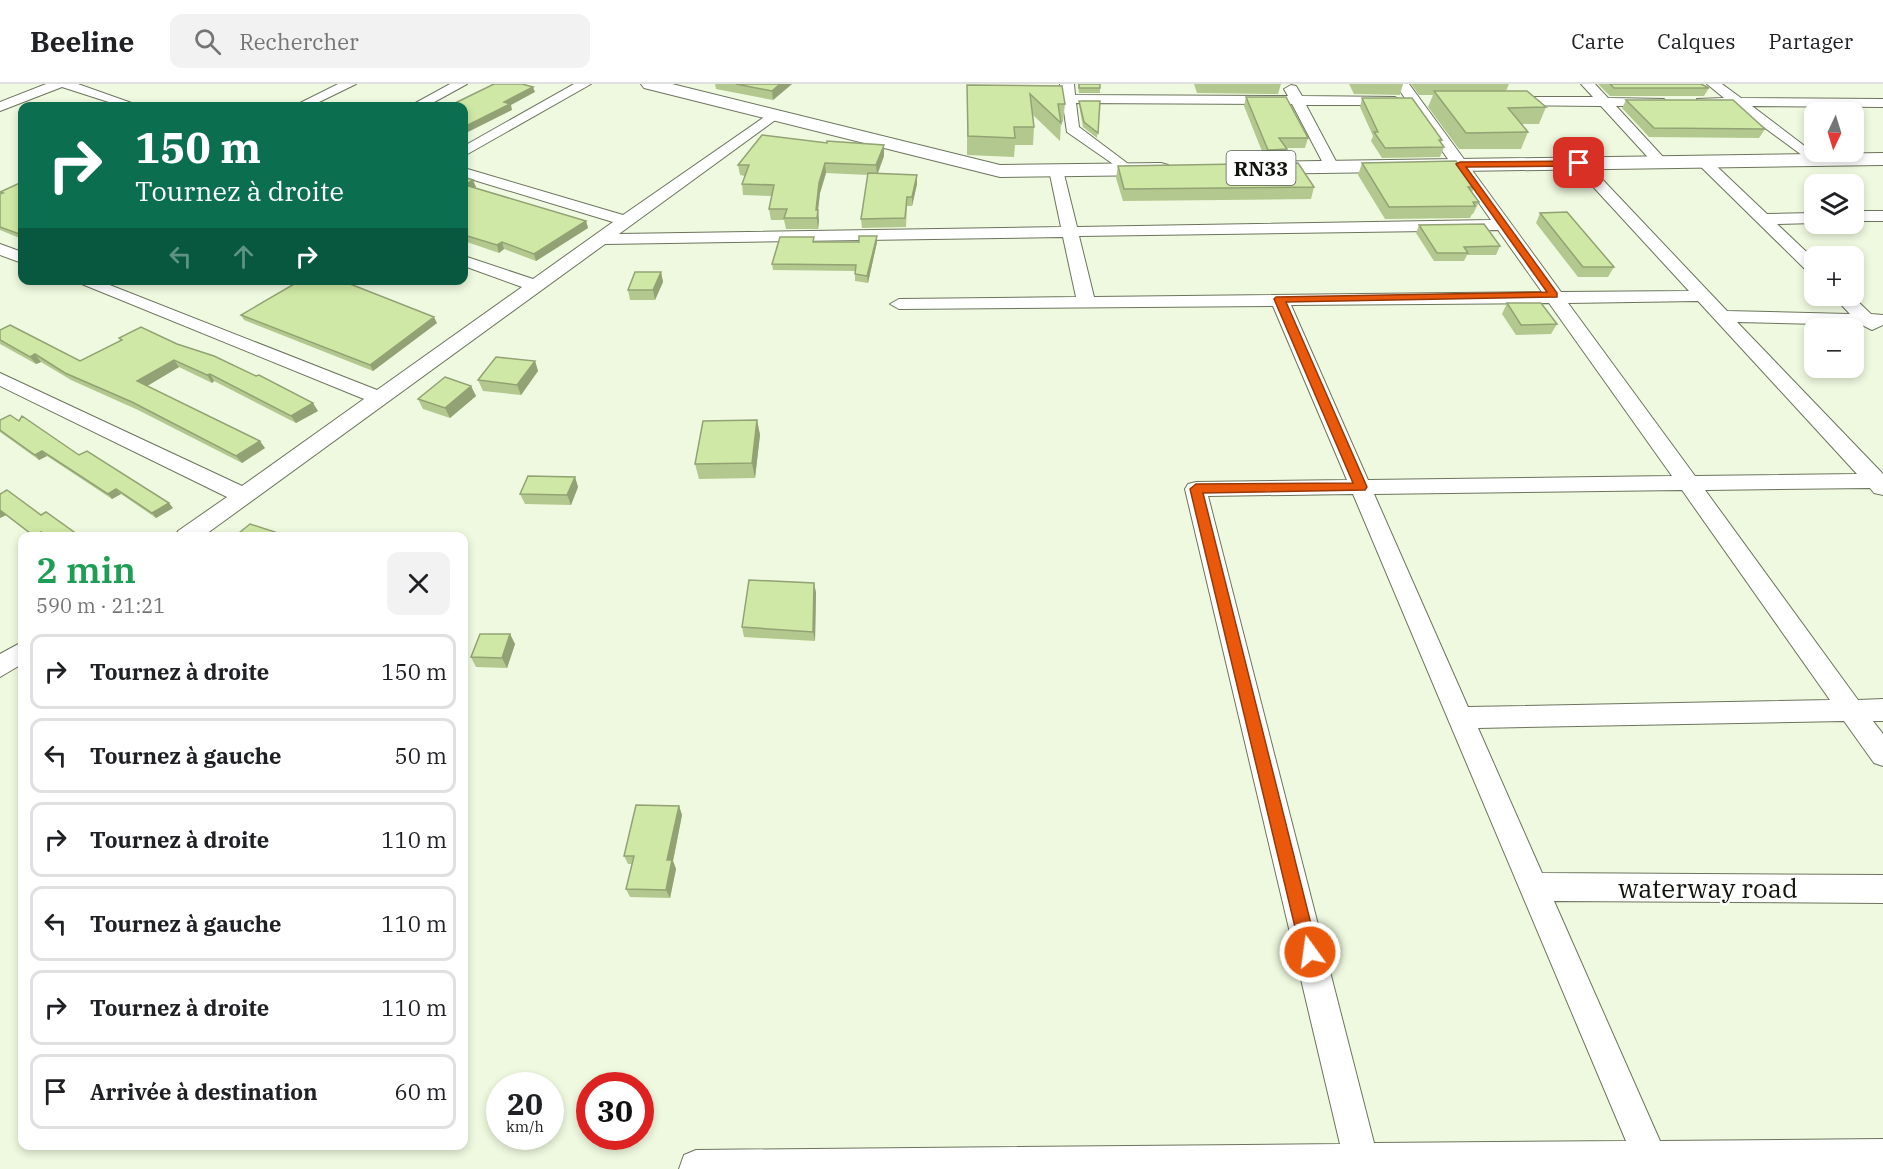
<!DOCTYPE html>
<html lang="fr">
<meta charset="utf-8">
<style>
:root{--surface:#fff;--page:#f2f2f2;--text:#202124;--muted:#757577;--line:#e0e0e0}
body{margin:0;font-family:"IBM Plex Serif",serif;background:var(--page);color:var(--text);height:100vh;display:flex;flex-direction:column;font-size:22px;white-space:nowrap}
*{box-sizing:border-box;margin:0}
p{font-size:20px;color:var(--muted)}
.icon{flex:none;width:33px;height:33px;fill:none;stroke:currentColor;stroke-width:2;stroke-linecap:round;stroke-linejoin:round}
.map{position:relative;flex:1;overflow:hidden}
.drawer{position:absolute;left:18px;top:448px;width:450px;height:618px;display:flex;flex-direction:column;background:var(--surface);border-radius:12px;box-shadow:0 3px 9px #0003}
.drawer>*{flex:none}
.banner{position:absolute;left:18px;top:18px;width:450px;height:183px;border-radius:12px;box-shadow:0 3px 9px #0003;background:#0b6e4f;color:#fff;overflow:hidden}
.needle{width:39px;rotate:184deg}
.controls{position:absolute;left:1804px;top:18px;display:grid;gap:12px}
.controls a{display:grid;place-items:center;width:60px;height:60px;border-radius:12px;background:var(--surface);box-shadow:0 3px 9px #0003;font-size:30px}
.speed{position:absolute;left:486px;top:988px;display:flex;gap:12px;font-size:30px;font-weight:700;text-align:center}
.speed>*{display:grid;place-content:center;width:78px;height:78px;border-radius:50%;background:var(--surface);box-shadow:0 3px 9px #0003;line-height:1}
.speed small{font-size:15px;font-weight:400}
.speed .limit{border:9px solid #d22;background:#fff;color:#111}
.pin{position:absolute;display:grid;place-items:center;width:51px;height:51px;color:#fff;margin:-26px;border-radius:12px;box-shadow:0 3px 9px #0006}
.me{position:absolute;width:66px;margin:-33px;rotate:346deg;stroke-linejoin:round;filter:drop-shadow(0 0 4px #0008)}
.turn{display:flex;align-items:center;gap:21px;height:126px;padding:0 18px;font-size:27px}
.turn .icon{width:78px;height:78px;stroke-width:2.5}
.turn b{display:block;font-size:42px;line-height:51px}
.lanes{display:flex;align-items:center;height:57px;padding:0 18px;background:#0003;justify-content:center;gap:30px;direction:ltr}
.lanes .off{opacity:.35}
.round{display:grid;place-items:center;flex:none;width:63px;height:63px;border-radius:12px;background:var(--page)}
.summary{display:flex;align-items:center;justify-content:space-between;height:102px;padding:0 18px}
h1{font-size:36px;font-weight:600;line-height:45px;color:#1e9e55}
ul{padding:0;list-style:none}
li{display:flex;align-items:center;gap:18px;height:75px;margin:0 12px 9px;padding:0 6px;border:3px solid var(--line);border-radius:12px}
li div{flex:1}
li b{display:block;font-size:22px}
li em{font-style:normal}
header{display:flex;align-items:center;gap:36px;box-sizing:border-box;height:84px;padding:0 30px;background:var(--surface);border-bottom:2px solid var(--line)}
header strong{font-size:28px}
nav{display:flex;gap:33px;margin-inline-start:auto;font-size:21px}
.search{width:420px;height:54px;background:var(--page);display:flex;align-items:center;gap:15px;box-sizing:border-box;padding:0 21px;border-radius:12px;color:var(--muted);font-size:22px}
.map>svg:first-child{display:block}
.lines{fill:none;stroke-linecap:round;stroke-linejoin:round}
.minor-casing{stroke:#6c745d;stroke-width:2}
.primary-casing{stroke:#6c745d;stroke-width:2}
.minor{fill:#fff;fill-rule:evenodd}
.primary{fill:#fff;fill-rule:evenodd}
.wall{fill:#b3c88e}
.shaded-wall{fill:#92a274}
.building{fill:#d0e8a5;stroke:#92a274;stroke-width:1.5}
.route{fill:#ea580c;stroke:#983908;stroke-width:1.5}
.labels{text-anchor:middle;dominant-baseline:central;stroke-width:5;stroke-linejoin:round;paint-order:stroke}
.shield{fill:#fff;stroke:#585a54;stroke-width:1.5}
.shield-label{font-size:20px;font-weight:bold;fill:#10140b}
.near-street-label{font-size:26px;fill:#10140b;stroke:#fff}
</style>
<header>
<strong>Beeline</strong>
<div class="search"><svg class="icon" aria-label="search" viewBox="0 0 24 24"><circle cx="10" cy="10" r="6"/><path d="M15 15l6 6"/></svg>Rechercher</div>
<nav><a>Carte</a><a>Calques</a><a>Partager</a></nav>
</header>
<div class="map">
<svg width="1883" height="1085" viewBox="0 0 1883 1085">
<rect width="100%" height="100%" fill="#eff9df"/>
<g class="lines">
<g class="minor-casing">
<path id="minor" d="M46,0H78L140,22H121L62,3L0,27V18Z
M338,0H356L311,22H294Z
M450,0H467L427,22H410Z
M574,0H591L464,72V62Z
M1060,0H1074L1075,11L1288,12L1284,5L1291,1L1296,2L1302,12L1395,13L1402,17L1395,21H1306L1339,83L1332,87L1325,83L1292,20L1076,19L1079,43L1131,82L1133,85L1126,89L1067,48Z
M1395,0H1409L1561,208L1689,207L1574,82L1572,79L1579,75L1584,76L1727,227L1850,230L1833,212H1852L1871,230L1883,231V241L1872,246L1862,241L1737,238L1883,390V411L1874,409L1870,404L1705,406L1858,616L1883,615V637H1873L1883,650V682L1874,679L1844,637L1478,644L1542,789L1883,791V819L1554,817L1660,1057L1883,1055V1085H679L684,1071L696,1066L1340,1060L1185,405L1188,400L1196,398L1347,396L1273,222L899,225L890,220L899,215L1076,213L1063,153L605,160L202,453H175L178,447L227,413L0,302V289L242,402L364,315L72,196H97L377,306L522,203L464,182V172L533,195L613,138L464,93V84L623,131L773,27L780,31L778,34L619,150L1061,143L1049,86L1056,82L1063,86L1077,143L1491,136ZM1498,146L1542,208L1094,213L1079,152ZM1698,217L1857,390L1695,392L1568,219ZM1549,219L1672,392L1368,396L1291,221ZM1682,406L1830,616L1468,623L1374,410ZM1353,410L1626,1057L1374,1059L1208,412Z
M1581,0H1595L1608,14L1664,15L1666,18L1659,22H1616L1665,75L1667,78L1665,81H1655L1601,22L1507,21L1500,17L1507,13H1593Z
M1707,0H1722L1741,14L1883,15V23L1752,22L1819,73L1821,76L1819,79L1814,80L1735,22L1697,21V15L1724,14Z
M1704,74L1709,75L1767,130L1815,129V139L1777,140L1815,176V190L1809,189L1699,81L1697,78L1699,75Z
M1854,127H1883V137H1854Z
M0,160L22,168V179L0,171Z
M22,558V580L0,593V570Z"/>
</g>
<g class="primary-casing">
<path id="primary" d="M641,0H672L1000,81L1161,79L1168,81L1171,85L1168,89L1161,91L1000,93L644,4Z
M1883,69V81L1255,90L1248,88L1245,84L1248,80L1255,78Z"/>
</g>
<use href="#minor" class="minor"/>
<use href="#primary" class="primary"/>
</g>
<path class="wall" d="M715,0H792L773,16L716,5Z
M1078,0H1100V9H1079Z
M1194,0H1281L1278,10L1197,9Z
M1349,0H1403L1400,11L1354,10Z
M1411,0H1509L1506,7L1546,23L1539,40H1522L1528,48L1521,65H1459L1428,23L1433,11H1419Z
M1598,0H1701L1709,4L1704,12H1610Z
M967,1L1062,2L1065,20L1063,38H1061L1060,57L1033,31L1034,43L1033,61H1015L1014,73L967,71Z
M1246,13L1308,54L1305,64H1286L1287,65L1284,75H1265L1244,22Z
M1362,14L1442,56L1441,59L1444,63L1440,73L1382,74L1371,57L1373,52L1360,23Z
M1626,16L1765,45L1759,54L1649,53L1622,24Z
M1079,17H1100L1097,54L1083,43L1079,21Z
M827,59L884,61V72L878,89L917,100L912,122H907L906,143L862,144L861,135L868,91L826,89L820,109L818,126L819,137L818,145H786L784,136H771L769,125L772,112L743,111L742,100L745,92L740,91L738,81Z
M1362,79L1474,103L1472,109L1479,118L1473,130H1472L1470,134L1385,135L1358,91Z
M1118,82L1314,103L1311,115L1123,117L1116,94Z
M464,93L476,103L475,104L586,137L588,144L536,177L504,165L499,169L464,157Z
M22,98V155L0,146V110H2L0,108Z
M1540,129L1614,183L1608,193H1578L1536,139Z
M1419,141L1500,162L1496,171H1467L1464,177H1434L1416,149Z
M815,158H877L868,199L855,197V187L773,186L772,180Z
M661,188L663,198L655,216H630L628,206Z
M1507,219L1557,240L1551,250L1516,251L1502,230Z
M241,231L437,239L373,287L244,236Z
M0,246L80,277L121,257L119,254L318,327L296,339L214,297L212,299L179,283L147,302L265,364L242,379L138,326L71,296L41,278L36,280L0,260Z
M535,277L538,287L521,311L483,307L478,296Z
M471,302L476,312L450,334L423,325L418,315Z
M0,336L79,371L173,424L156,434L121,410L112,415L47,372L39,376L0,348Z
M757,336L760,351L755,394L699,395L695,380Z
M575,393L578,403L571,421L525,420L520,410Z
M0,410L41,431L81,453H34L6,431L0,434Z
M814,499L816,509L815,557L744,553L742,543Z
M510,550L515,560L507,584L476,583L471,573Z
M679,722L682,731L673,777L676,785L670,814L630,813L626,805L632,780H628L624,772Z"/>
<path class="shaded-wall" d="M780,0H792L773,16L772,7Z
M533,3L535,8L511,21L512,26L464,50V43L504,18Z
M884,61V72L877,91L876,81Z
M825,79L826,89L820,109L818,126L819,137L818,145L816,126L819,99Z
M917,91V100L912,122V113Z
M473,96L476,103L467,108L465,101Z
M586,137L588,144L536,177L534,170Z
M877,152V158L868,199L867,192Z
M502,158L504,165L499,169L497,161Z
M661,188L663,198L655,216L653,206Z
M434,233L437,239L373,287L370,281Z
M35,270L41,278L36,280L30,273Z
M174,276L179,283L142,305L137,297Z
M535,277L538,287L521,311L517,301Z
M210,290L214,297L212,299L207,291Z
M471,302L476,312L450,334L445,324Z
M313,319L318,327L296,339L291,332Z
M757,336L760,351L755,394L752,379Z
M260,357L265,364L242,379L236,372Z
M42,367L47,372L39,376L35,371Z
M575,393L578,403L571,421L567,411Z
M116,405L121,410L112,415L108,410Z
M169,419L173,424L156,434L152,429Z
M0,426H1L6,431L0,434Z
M41,448L46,453H35L34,452Z
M278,449L280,453H273Z
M814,499L816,509L815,557L813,548Z
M510,550L515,560L507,584L502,574Z
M679,722L682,731L673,777L676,785L670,814L666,806L667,776Z"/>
<path class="building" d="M494,0H522L533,3L504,18L510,20L464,43V22H449Z
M736,0H780L772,7Z
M1079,0H1100V4H1079Z
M1610,0H1701L1709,4H1614Z
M967,1L1062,2L1065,20H1058L1061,39L1030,10L1034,43H1014L1015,54L968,52Z
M1434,7H1527L1546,23L1508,24L1528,48L1466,49Z
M1246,13H1286L1308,54H1279L1287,65L1268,66Z
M1362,14H1412L1442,56H1439L1444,63L1385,64L1374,48H1378Z
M1626,16H1733L1765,45L1654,44Z
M1079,17H1100L1098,49L1084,38Z
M762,51L827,59V57L884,61L876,81L825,79L819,99L816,126H818L817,134H784L787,125H769L774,101L742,100L749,81H738Z
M1456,77L1474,103H1468L1479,118H1473L1475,122L1389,123L1362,79Z
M1298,79L1314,103L1124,105L1118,82Z
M868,89L917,91L912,113H907L905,134L861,135Z
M464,93L473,96L465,101L586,137L534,170L502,158L497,161L464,151Z
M22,98V151L0,143V110L3,109L0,108Z
M1567,128L1614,183H1583L1540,129Z
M1484,140L1500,162L1464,163L1468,169H1437L1419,141Z
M859,152H877L867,192L855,190L856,181L772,180L780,153H814L813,158H859Z
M635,188H661L653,206H628Z
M301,196H340L434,233L370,281L241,231Z
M1507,219H1541L1557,240L1521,241Z
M10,241L80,277L122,256L119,254L141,243L177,260L214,272L256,292L259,291L313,319L291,332L210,290L207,291L174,276L137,297L260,357L236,372L132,318L65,289L35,270L30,273L0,256V246Z
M496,273L535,277L517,301L478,296Z
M445,293L471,302L445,324L418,315Z
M10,331L19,337L22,332L79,371L87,367L169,419L152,429L116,405L108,410L42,367L35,371L0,346V336Z
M757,336L752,379L695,380L703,337Z
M528,392L575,393L567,411L520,410Z
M7,406L41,431L46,428L81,453H48L41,448L34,452L0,426V410Z
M250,440L278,449L273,453H234Z
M749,496L814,499L813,548L742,543Z
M480,550H510L502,574L471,573Z
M636,721L679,722L667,776H672L666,806L626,805L634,772H624Z"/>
<path class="route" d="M1582,77L1579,82L1466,83L1557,209V213L1286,218L1367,403L1365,406L1203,409L1318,868L1316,874L1310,877L1303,874L1301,868L1190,405L1196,400L1353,399L1274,215L1276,213L1547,208L1456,80L1460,78Z"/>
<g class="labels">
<rect class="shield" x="1226.5" y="67" width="69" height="34" rx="4.5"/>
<g class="shield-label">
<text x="1261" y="84">RN33</text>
</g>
<g class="near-street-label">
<text x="1708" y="804">waterway road</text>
</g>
</g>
</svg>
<div class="controls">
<a><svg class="needle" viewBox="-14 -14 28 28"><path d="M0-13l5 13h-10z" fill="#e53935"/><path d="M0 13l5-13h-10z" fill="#757577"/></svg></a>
<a><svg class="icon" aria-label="layers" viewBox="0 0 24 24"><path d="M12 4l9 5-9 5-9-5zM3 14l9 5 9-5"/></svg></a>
<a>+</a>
<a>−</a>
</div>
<div class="speed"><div>20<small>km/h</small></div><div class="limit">30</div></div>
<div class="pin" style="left:1579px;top:79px;background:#d93025"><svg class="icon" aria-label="arrive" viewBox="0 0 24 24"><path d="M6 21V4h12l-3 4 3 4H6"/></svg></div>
<svg class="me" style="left:1310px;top:868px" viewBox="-20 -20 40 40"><circle r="17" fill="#ea580c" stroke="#fff" stroke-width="3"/><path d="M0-11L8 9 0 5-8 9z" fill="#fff"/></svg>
<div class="banner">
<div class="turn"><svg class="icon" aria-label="right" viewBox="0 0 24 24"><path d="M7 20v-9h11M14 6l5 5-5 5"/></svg><div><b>150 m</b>Tournez à droite</div></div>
<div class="lanes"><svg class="icon off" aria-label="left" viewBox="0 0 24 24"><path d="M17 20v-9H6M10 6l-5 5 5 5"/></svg><svg class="icon off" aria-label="ahead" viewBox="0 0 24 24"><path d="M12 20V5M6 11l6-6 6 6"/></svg><svg class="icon" aria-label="right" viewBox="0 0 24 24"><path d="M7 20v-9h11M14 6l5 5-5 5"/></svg></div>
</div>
<section class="drawer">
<div class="summary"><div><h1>2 min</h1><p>590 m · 21:21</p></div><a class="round"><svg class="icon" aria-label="close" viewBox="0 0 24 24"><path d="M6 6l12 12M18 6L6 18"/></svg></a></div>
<ul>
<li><svg class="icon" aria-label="right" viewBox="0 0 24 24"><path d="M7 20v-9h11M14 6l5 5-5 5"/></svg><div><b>Tournez à droite</b></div><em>150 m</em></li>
<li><svg class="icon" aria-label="left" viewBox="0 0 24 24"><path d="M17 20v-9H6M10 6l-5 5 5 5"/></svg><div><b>Tournez à gauche</b></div><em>50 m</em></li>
<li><svg class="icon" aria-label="right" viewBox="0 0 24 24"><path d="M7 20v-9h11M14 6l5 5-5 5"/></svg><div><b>Tournez à droite</b></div><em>110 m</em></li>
<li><svg class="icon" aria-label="left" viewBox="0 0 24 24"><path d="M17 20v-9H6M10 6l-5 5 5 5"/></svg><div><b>Tournez à gauche</b></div><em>110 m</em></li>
<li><svg class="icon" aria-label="right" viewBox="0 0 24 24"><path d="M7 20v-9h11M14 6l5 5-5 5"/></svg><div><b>Tournez à droite</b></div><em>110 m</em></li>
<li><svg class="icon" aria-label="arrive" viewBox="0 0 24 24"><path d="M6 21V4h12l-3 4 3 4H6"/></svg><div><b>Arrivée à destination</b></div><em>60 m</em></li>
</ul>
</section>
</div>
